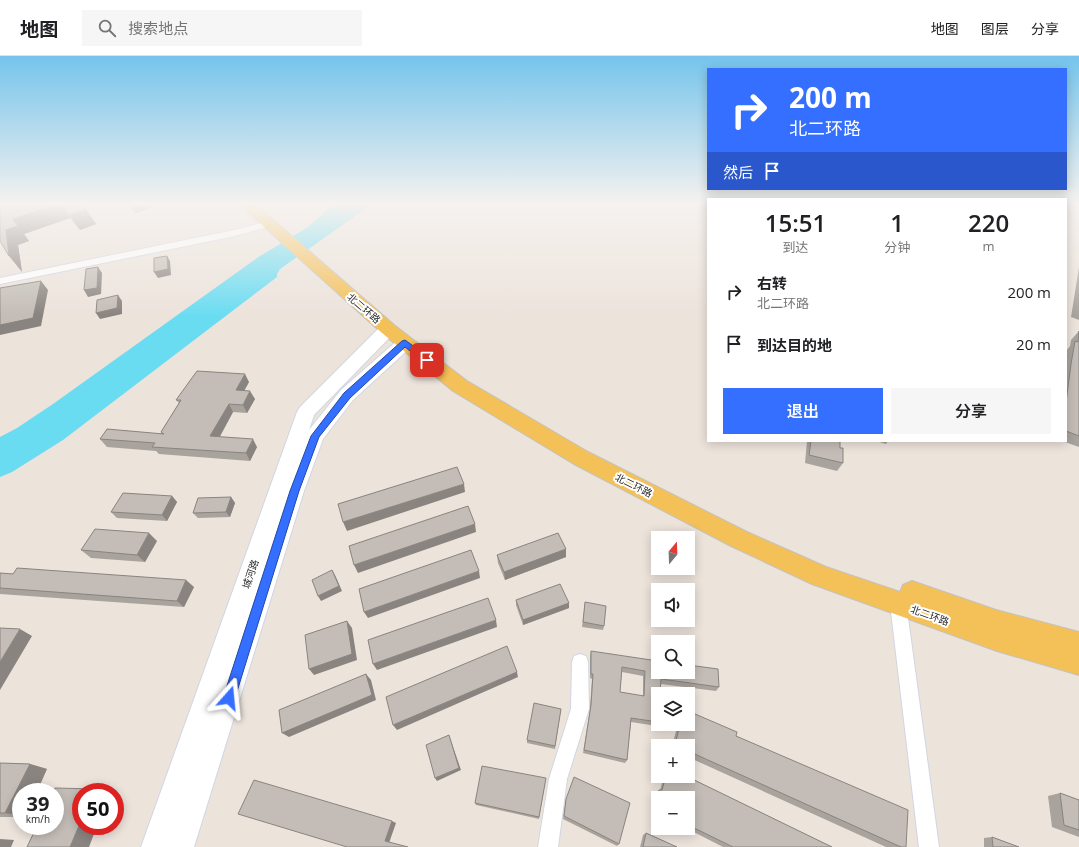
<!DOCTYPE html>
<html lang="zh">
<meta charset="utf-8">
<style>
:root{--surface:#fff;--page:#f6f6f6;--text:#202124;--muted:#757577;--line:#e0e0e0;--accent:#356fff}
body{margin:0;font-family:"Open Sans","Noto Sans SC",sans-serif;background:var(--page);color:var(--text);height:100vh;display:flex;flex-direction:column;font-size:15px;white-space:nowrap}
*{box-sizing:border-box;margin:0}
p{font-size:13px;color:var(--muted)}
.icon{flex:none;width:22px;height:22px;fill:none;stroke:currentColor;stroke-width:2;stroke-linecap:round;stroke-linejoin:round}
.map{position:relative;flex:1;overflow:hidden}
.drawer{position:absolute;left:707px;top:142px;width:360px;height:244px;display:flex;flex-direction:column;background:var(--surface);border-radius:0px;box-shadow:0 2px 10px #0003}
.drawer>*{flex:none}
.banner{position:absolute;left:707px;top:12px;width:360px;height:122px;border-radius:0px;box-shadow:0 2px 10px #0003;background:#356fff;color:#fff;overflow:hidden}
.needle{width:26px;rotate:19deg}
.buttons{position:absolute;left:651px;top:475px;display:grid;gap:8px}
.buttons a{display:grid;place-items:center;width:44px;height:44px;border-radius:0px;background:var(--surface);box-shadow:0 2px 10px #0003;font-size:20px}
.speed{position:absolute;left:12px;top:727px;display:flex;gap:8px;font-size:20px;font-weight:700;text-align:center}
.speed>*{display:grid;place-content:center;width:52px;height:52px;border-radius:50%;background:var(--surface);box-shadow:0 2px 10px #0003;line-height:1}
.speed small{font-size:10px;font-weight:400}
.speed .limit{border:6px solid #d22;background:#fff;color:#111}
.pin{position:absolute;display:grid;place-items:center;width:34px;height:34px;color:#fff;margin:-17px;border-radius:8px;box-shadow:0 2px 6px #0006}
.me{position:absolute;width:44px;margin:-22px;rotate:18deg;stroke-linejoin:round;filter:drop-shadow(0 0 3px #0008)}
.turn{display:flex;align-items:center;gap:14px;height:84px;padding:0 16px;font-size:18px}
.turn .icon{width:52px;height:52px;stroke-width:2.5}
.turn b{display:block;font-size:28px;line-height:34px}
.then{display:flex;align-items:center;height:38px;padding:0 16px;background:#0003;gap:8px;font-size:15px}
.eta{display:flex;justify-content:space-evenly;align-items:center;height:68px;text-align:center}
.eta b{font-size:24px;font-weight:600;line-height:28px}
.button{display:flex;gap:8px;margin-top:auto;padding:8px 16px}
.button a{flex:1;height:46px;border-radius:0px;background:var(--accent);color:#fff;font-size:16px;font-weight:600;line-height:46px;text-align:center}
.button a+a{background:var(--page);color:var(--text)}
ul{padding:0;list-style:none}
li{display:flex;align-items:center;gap:12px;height:52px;padding:0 16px}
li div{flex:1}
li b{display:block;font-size:15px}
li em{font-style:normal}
header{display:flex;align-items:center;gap:24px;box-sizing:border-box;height:56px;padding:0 20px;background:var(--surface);border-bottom:1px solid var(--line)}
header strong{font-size:19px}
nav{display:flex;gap:22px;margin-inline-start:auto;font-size:14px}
.search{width:280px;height:36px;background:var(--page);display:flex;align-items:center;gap:10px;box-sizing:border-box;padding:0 14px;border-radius:0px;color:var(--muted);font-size:15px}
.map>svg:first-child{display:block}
.water{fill:#6adcf2}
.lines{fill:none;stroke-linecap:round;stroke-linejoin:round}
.street-casing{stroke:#d0d6e3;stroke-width:2}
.secondary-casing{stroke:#d0d6e3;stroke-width:2}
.primary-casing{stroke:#c3c3c3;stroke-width:2}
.street{fill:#fff;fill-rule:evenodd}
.secondary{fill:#fff;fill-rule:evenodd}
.primary{fill:#f4c058;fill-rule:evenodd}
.wall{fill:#a9a39d;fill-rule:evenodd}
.shaded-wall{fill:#898480}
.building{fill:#c4bdb7;stroke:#898480;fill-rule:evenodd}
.route{fill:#356fff;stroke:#2248a6}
.labels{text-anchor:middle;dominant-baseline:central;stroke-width:4;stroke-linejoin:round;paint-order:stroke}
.street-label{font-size:10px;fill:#292929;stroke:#fff}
</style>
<header>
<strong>地图</strong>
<div class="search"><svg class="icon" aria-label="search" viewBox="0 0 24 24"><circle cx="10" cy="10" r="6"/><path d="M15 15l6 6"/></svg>搜索地点</div>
<nav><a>地图</a><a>图层</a><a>分享</a></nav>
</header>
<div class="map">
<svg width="1079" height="791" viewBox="0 0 1079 791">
<rect width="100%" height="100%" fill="#ece3db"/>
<path class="water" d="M332,149H371L280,213L277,218V221L63,384L12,416L0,421V381L17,372L53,348L257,202L308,171Z"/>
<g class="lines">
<g class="street-casing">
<path id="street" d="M268,165L273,168L271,170L235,180L0,228V222L234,174Z
M898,540L904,542L906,547L939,791H919L890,547L892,542Z
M580,598L586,600L588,606L589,653L567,723L558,791H538L549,723L571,653L572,606L574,600Z"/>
</g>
<g class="secondary-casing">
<path id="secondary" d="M388,268L394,269L396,273L394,277L314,359L309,374L341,334L399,283L405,282L411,283L413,287L411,291L353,344L323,383L304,435L194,791H141L297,356L300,351L382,269Z"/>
</g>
<g class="primary-casing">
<path id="primary" d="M240,149H256L394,269L467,325L588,396L747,476L826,511L900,536L903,529L912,525L996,554L1079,576V619L997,595L812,528L731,490L574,408L453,335L382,277Z"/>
</g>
<use href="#street" class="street"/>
<use href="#secondary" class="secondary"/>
<use href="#primary" class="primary"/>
</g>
<path class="wall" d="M0,150H83L86,153L96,168L80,174L70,162L24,178L29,185L18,189L22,216Z
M128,150H151L152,151L136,157Z
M1079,211V264L1071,261Z
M1079,275V391L1062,385H1066V298L1067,294L1070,290L1071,284Z
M249,326L244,335L255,343L247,357L233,356L219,381L257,391L250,405L159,398L156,395L107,391L100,383L162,377L161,376L179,347L176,344Z
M807,385H840V392L843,407L837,415L805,407Z
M876,385H888L886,388Z
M172,440L177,446L167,465L117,462L111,456Z
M231,441L235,447L230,461L198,462L193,457Z
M157,485L145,506L91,502L81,494Z
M566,493V501L505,524L498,507L497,499Z
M0,517L194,531L184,551L0,538Z
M516,544L569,547V552L523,569L516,549Z
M585,546L604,570L603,574L582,571Z
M591,595L719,631L716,635L661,628L658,638V668H659L657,670L631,666L627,704L625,707L583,697L590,653L592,623L590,622V600ZM622,616L643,620V640L620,636Z
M561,653L555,693L527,687V684Z
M678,668H688L736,680L906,791H886L688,701V690H672Z
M0,707L30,708L47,713L21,736V761H0Z
M664,720H686L832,791H723L686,772H688V742H658V758L651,755L656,737L659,734H660Z
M546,722L539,763L476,749L475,747Z
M1060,737L1079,744V781L1052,771L1048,740Z
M566,743L619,788L617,790L563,763Z
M646,777L677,791H640L643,779Z
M992,781L1019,791H984V782Z"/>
<path class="shaded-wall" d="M52,150H62L70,162L24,178L29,185L18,189L22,216L9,200L6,174L13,163Z
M131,150H151L152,151L136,157Z
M86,153L96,168L80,174L70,159Z
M167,200L170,205L171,219L158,222L154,216Z
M98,211L102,217L101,238L88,241L84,234Z
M41,225L48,234L41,270L0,279V269Z
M118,239L122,245V258L100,263L96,257Z
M245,318L249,326L240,342L236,334Z
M250,335L255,343L247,357L243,349Z
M229,348L233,356L216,388L210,380Z
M253,383L257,391L250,405L246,397Z
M464,428L465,436L347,475L343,466Z
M172,440L177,446L167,465L162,459Z
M231,441L235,447L230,461L226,456Z
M475,468L476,476L358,517L354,509Z
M149,477L157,485L145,506L137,499Z
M566,493V501L505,524L504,516Z
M332,514L335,519L342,535L321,545L318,540Z
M479,515L480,522L368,562L364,556Z
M186,524L194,531L184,551L177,545Z
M569,547V552L523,569V564Z
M496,564L497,571L377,614L373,608Z
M347,565L352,572L357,604L314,619L309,613Z
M20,573L32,580L0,634V606Z
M517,616L518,621L397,674L393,669Z
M366,618L371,624L376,644L289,681L282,677Z
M449,679L450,682L461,714L437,725L435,722Z
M30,708L47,713L37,736H21V760L5,757Z
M95,733L106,736H94Z
M81,765V770H97L89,791H70Z
M392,765L396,767L389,787L385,785Z
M0,783L14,784L11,791H0Z"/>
<path class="building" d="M0,150H52L13,163L18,170L6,174L9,200L0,185Z
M62,150H83L86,153L70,159Z
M167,200L168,213L154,216V202Z
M98,211L97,232L84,234L86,213Z
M41,225L33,262L0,269V232Z
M118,239L117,252L96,257L97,244Z
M1079,275V380L1066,375V346L1071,308L1075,285L1078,286Z
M197,315L245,318L236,334L250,335L243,349L229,348L210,380L253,383L246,397L152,391L155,387L100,383L107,373L164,378L161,376L181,344H176Z
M811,385H840V392H843V407L809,399Z
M457,411L464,428L343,466L338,448Z
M123,437L172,440L162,459L111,456Z
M231,441L226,456L193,457L198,442Z
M468,450L475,468L354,509L349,490Z
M95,473L149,477L137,499L81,494Z
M558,477L566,493L504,516L497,499Z
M471,494L479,515L364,556L359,533Z
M17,512L186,524L177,545L0,532V517L13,518Z
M332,514L339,530L318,540L312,524Z
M560,528L569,547L523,564L516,544Z
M488,542L496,564L373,608L368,584Z
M585,546L606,550L604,570L583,566Z
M347,565L352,598L309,613L305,579Z
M0,572L20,573L0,606Z
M507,590L517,616L393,669L386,641Z
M591,595L658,605V616H688V609L718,613L719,631L661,623L660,638H658V666L631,662L627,704L584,694L591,649L593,618H591ZM622,611L645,615L644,640L620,636Z
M366,618L372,639L282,677L279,654Z
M534,647L561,653L555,690L527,684Z
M688,655L737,676L736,680L908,754L906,791H901L688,695V690H678L675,689L680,668H688Z
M449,679L459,712L435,722L426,689Z
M0,707L30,708L5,757H0Z
M482,710L546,722L539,761L475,747Z
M666,720H686L832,791H733L688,769V742H658V754L654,752L659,734H662Z
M574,721L630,747L619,788L564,760L566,743Z
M254,724L392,765L385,785L408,791H347L238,758Z
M55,732L95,733L94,736H81V765L70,791H27L37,770H55V736H53Z
M1060,737L1079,744V774L1064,769Z
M646,777L677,791H643Z
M992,781L1019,791H993Z"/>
<linearGradient id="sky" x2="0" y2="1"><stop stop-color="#75c4ec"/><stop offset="0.57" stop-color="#f6f2ef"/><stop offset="1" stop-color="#f6f2ef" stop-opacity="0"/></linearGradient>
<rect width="1079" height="260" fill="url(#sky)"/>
<path class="route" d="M405,284L430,302V306H424L405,291L350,342L319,381L299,435L235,642L233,646L229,648L224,646L223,642L290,435L311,380L344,337L402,285Z"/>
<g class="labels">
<g class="street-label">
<text transform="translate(364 252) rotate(41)">北二环路</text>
<text transform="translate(634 429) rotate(27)">北二环路</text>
<text transform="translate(250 518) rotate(-71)">城河路</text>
<text transform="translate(930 559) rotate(20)">北二环路</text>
</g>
</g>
</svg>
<div class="buttons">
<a><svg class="needle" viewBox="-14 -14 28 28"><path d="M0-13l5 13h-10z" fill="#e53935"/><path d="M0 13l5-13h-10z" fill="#757577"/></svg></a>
<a><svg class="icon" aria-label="sound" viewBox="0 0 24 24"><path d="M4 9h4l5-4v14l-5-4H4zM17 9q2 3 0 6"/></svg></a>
<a><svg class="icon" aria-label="search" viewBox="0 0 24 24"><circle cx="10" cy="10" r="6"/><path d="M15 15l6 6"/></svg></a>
<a><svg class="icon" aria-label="layers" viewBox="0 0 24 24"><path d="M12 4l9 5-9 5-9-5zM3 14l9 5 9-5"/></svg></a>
<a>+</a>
<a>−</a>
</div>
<div class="speed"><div>39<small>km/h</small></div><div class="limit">50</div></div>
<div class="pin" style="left:427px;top:304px;background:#d93025"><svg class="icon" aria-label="arrive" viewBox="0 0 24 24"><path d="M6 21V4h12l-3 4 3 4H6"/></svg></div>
<svg class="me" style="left:229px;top:642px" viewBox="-20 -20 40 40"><path d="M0-17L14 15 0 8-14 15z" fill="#356fff" stroke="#fff" stroke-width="4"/></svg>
<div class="banner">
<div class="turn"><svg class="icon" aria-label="right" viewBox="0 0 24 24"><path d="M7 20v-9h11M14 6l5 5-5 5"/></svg><div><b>200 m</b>北二环路</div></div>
<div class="then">然后<svg class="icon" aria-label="arrive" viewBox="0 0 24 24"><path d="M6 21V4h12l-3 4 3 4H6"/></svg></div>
</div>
<section class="drawer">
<div class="eta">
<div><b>15:51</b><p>到达</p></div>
<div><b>1</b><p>分钟</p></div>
<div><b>220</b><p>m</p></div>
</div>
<ul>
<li><svg class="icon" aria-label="right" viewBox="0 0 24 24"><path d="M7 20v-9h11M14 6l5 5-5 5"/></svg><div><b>右转</b><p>北二环路</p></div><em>200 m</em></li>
<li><svg class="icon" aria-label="arrive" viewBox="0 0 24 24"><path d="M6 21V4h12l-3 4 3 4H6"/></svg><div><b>到达目的地</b></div><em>20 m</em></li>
</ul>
<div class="button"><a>退出</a><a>分享</a></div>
</section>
</div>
